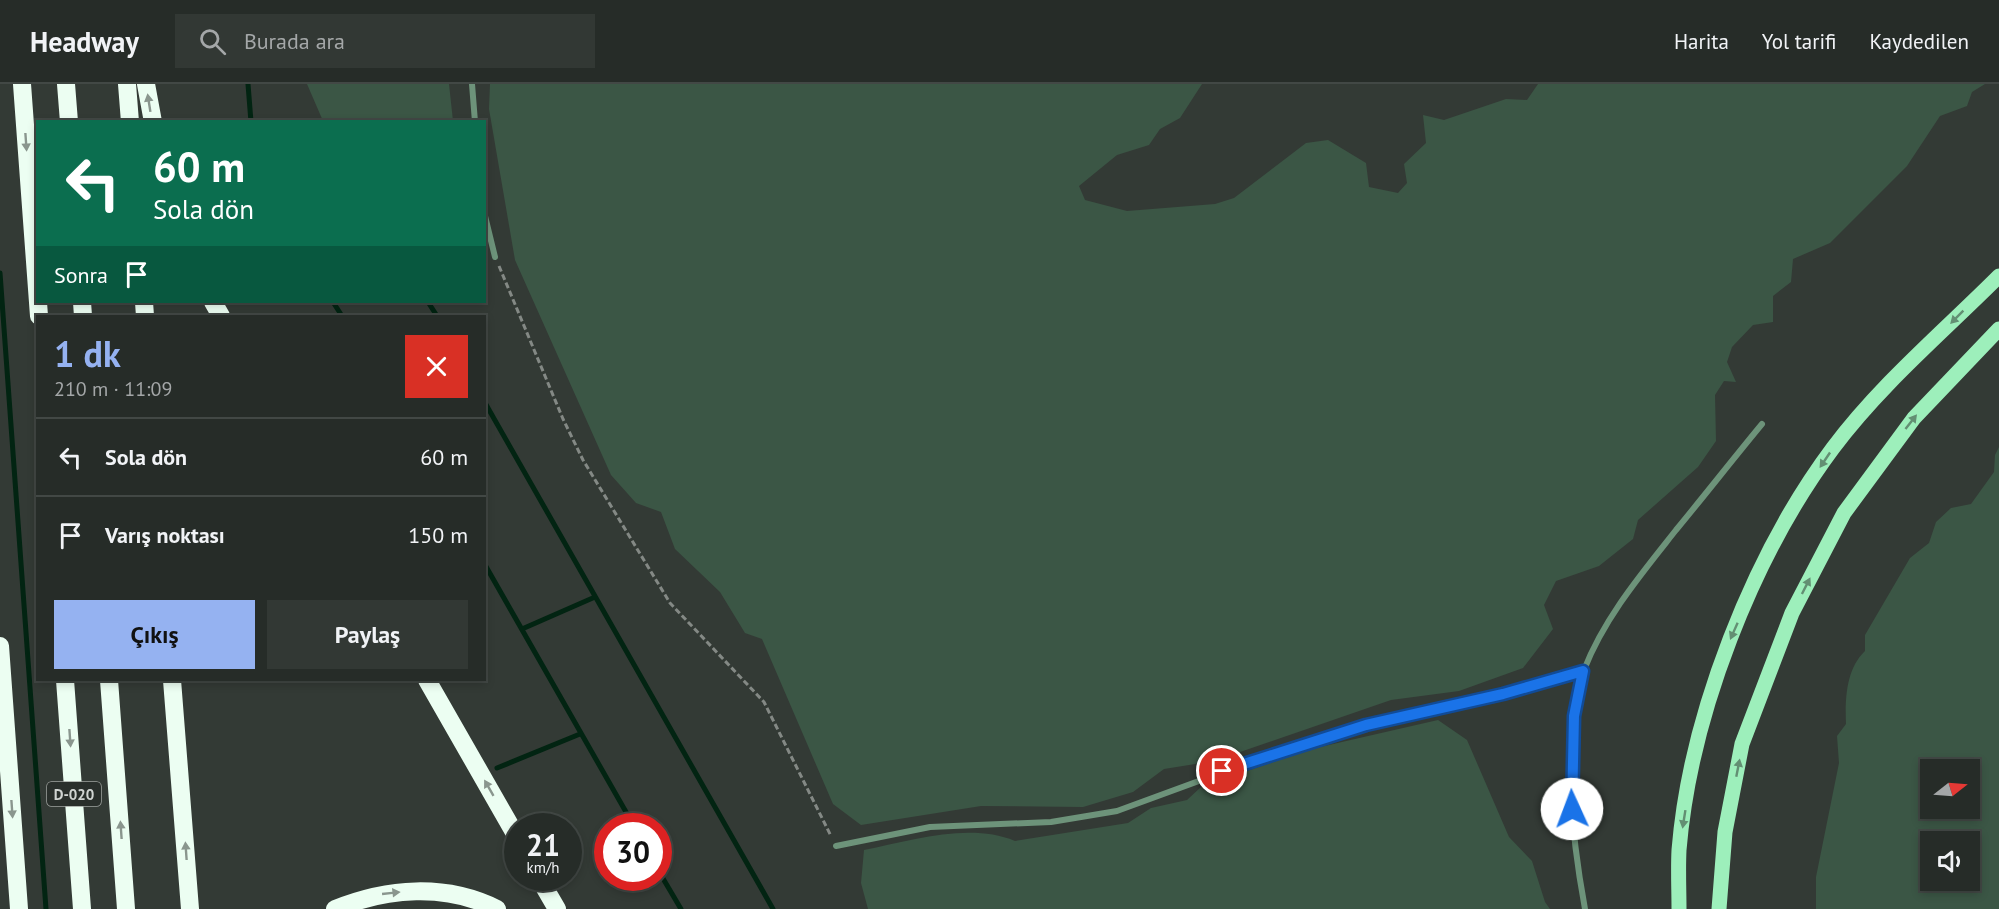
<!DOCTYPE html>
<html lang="tr">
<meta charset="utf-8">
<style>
:root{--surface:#262c28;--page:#323834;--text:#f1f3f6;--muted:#a4a7a8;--line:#424845;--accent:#95b2f1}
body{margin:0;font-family:"PT Sans",sans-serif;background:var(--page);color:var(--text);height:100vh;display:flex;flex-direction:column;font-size:22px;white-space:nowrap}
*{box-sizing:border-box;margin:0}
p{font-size:20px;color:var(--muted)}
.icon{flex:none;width:33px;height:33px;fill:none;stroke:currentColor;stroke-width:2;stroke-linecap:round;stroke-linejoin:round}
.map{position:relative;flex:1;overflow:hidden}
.side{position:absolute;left:36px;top:231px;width:450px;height:366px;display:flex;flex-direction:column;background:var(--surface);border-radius:0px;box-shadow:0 3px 9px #0003,0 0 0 2px var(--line)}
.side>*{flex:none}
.banner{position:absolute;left:36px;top:36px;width:450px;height:183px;border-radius:0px;box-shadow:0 3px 9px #0003,0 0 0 2px var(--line);background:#0b6e4f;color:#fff;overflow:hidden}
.needle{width:39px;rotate:73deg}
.tools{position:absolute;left:1920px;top:675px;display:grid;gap:12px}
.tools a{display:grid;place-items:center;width:60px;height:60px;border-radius:0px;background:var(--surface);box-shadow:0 3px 9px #0003,0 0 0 2px var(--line);font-size:30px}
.speed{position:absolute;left:504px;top:729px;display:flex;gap:12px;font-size:30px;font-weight:700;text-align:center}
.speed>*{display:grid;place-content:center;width:78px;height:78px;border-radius:50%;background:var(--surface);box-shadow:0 3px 9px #0003,0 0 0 2px var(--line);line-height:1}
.speed small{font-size:15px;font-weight:400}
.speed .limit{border:9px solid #d22;background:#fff;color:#111}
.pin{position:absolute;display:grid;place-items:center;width:51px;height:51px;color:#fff;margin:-26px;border:3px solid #fff;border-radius:50%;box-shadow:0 2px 6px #0007}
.me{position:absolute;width:66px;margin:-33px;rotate:358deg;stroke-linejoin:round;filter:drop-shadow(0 0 4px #0008)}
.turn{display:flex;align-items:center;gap:21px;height:126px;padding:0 18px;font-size:27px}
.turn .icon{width:78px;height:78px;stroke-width:2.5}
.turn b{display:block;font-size:42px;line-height:51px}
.then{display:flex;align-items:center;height:57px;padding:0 18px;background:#0003;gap:12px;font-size:22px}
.round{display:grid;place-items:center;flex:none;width:63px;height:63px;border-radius:0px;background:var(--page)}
.headline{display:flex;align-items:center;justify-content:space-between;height:102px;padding:0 18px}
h1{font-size:36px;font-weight:600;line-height:45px;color:var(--accent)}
.action{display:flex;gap:12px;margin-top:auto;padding:12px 18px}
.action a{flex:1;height:69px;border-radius:0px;background:var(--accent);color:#111;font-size:24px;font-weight:600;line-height:69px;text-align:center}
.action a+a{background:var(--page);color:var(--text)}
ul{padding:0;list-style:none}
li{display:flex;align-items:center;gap:18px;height:78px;padding:0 18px;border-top:2px solid var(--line)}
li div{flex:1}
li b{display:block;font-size:22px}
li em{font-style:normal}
header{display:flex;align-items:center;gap:36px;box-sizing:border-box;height:84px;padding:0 30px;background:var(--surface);border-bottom:2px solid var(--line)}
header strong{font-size:28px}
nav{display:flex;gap:33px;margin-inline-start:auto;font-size:21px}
.search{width:420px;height:54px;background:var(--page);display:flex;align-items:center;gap:15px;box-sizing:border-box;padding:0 21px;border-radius:0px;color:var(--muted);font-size:22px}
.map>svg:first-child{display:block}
.green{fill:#3b5645;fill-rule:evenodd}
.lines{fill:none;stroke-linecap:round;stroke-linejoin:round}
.stream{stroke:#022412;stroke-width:5}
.path{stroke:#848985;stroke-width:3;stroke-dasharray:6 3;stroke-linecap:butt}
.street{stroke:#6d937a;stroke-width:6}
.primary{stroke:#9defbb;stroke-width:15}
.highway{stroke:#ecfef2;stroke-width:18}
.oneway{fill:#8a968e}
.oneway2{fill:#638f73}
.route-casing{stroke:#114b97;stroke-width:15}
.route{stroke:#1a73e8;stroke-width:10}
.labels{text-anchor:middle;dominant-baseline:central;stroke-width:5;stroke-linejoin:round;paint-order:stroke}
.shield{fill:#292f2b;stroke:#9ea29f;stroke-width:1.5}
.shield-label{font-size:15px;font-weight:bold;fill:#d0d4d1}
</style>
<header>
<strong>Headway</strong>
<div class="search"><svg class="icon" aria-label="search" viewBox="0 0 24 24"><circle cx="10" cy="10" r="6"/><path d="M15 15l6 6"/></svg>Burada ara</div>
<nav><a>Harita</a><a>Yol tarifi</a><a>Kaydedilen</a></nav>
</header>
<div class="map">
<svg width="1999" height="825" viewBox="0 0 1999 825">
<rect width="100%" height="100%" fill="#333a35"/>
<path class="green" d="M307,0H449L453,37H323Z
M490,0H1202L1180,34L1160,45L1149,61L1117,71L1079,102L1085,116L1127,127L1215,120L1234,114L1306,59L1328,56L1366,79L1369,103L1398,109L1407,99L1404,80L1426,59L1423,31L1444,36L1506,15L1527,16L1538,0H1985L1972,8L1967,22L1940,32L1907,82L1830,159L1793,175L1791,198L1773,212V238L1753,241L1732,263L1727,278L1736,298L1724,297L1715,311L1716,357L1698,383L1638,436L1633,455L1599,482L1556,497L1544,521L1553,545L1523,584L1459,607L1391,616L1214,677L1164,685L1133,708L1083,723L981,722L861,741L833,720L762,555L745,549L720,508L675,465L661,428L636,419L611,391L515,176L489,25Z
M1999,363V825H1816V793L1839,679L1837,652L1846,640C1845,615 1846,585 1865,567V551L1910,474L1929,459L1936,438L1951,424L1971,420L1994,388L1995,371ZM1930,686H1970V724H1930ZM1930,758H1970V796H1930Z
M1438,636L1467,656L1509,753L1532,777L1545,818L1550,825H868L861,799L864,766C911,757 969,738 1015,757L1128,739L1151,724L1187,716L1201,703L1307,666Z"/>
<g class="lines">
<path class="stream" d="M248,0L251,38
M0,189L46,825
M333,218L342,232
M428,218L437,232
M484,317L773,825
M484,479L634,742
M522,545L595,513
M497,684L580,650
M658,786L681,825"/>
<path class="path" d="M499,182L563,335L583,376L670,519L764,618L831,752"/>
<path class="street" d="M472,0L475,38
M484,128L495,173
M836,762L930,743L1051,738L1117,727L1297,661L1366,641L1503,610L1583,587
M1585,825C1573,760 1559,649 1584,586C1604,534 1642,489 1676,446C1705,411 1733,375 1762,340"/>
<path class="primary" d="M1679,825C1679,806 1678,786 1679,766C1690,632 1753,471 1833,364C1880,301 1943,248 1999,192
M1719,825L1725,748L1742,660L1792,529L1844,429L1914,334L1999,245"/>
<path class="highway" d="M22,0L39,232
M66,0L69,38
M127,0L130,38
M146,0L153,38
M82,218L83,232
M144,218L145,232
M213,218L221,232
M0,562L19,825
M65,596L82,825
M109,596L126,825
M172,596L190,825
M427,596L518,755
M539,794L557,825
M335,825C387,804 445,799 497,825"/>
</g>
<defs><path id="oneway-solid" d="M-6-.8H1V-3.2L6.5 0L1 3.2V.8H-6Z" transform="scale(1.5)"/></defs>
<g class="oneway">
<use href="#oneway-solid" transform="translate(149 19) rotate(-99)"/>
<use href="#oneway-solid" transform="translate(26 58) rotate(86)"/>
<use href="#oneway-solid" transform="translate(70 654) rotate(86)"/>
<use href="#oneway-solid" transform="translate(489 704) rotate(-120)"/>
<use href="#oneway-solid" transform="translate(12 725) rotate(86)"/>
<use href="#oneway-solid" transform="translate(121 746) rotate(-94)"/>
<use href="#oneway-solid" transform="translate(186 767) rotate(-94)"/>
<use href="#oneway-solid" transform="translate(391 809) rotate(-6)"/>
</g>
<g class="oneway2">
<use href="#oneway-solid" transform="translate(1957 233) rotate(135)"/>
<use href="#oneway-solid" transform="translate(1911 338) rotate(-52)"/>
<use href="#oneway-solid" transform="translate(1825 376) rotate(124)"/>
<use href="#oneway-solid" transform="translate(1806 502) rotate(-63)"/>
<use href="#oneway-solid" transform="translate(1734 547) rotate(114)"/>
<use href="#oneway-solid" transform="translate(1738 684) rotate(-79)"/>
<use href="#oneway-solid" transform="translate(1684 735) rotate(99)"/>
</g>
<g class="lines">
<g class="route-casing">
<path id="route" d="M1222,687L1366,641L1503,610L1583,587L1574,632L1572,725"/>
</g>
<use href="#route" class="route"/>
</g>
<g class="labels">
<rect class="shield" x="47" y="698" width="54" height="24" rx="4.5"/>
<g class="shield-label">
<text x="74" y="710">D-020</text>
</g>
</g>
</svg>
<div class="tools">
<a><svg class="needle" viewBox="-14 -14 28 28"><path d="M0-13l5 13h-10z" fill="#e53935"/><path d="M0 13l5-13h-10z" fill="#a4a7a8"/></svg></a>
<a><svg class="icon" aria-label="sound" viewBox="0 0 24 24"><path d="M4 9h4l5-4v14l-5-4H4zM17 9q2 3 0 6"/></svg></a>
</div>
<div class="speed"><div>21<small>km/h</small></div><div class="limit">30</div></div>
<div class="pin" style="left:1222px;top:687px;background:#d93025"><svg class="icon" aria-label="arrive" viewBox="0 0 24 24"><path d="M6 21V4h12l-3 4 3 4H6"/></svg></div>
<svg class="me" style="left:1572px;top:725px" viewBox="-20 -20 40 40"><circle r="19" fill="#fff"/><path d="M0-13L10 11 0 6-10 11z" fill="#1a73e8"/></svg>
<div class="banner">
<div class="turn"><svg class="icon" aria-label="left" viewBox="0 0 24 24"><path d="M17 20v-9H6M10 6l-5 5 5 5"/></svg><div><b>60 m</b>Sola dön</div></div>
<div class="then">Sonra<svg class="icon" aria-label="arrive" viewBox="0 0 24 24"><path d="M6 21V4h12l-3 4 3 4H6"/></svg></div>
</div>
<section class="side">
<div class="headline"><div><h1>1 dk</h1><p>210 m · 11:09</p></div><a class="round" style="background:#d93025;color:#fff"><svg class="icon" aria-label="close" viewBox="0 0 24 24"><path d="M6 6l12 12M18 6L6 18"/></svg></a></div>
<ul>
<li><svg class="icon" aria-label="left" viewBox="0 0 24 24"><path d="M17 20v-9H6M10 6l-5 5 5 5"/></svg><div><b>Sola dön</b></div><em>60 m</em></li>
<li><svg class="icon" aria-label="arrive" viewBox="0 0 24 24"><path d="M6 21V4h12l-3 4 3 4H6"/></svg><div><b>Varış noktası</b></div><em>150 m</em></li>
</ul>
<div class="action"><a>Çıkış</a><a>Paylaş</a></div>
</section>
</div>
